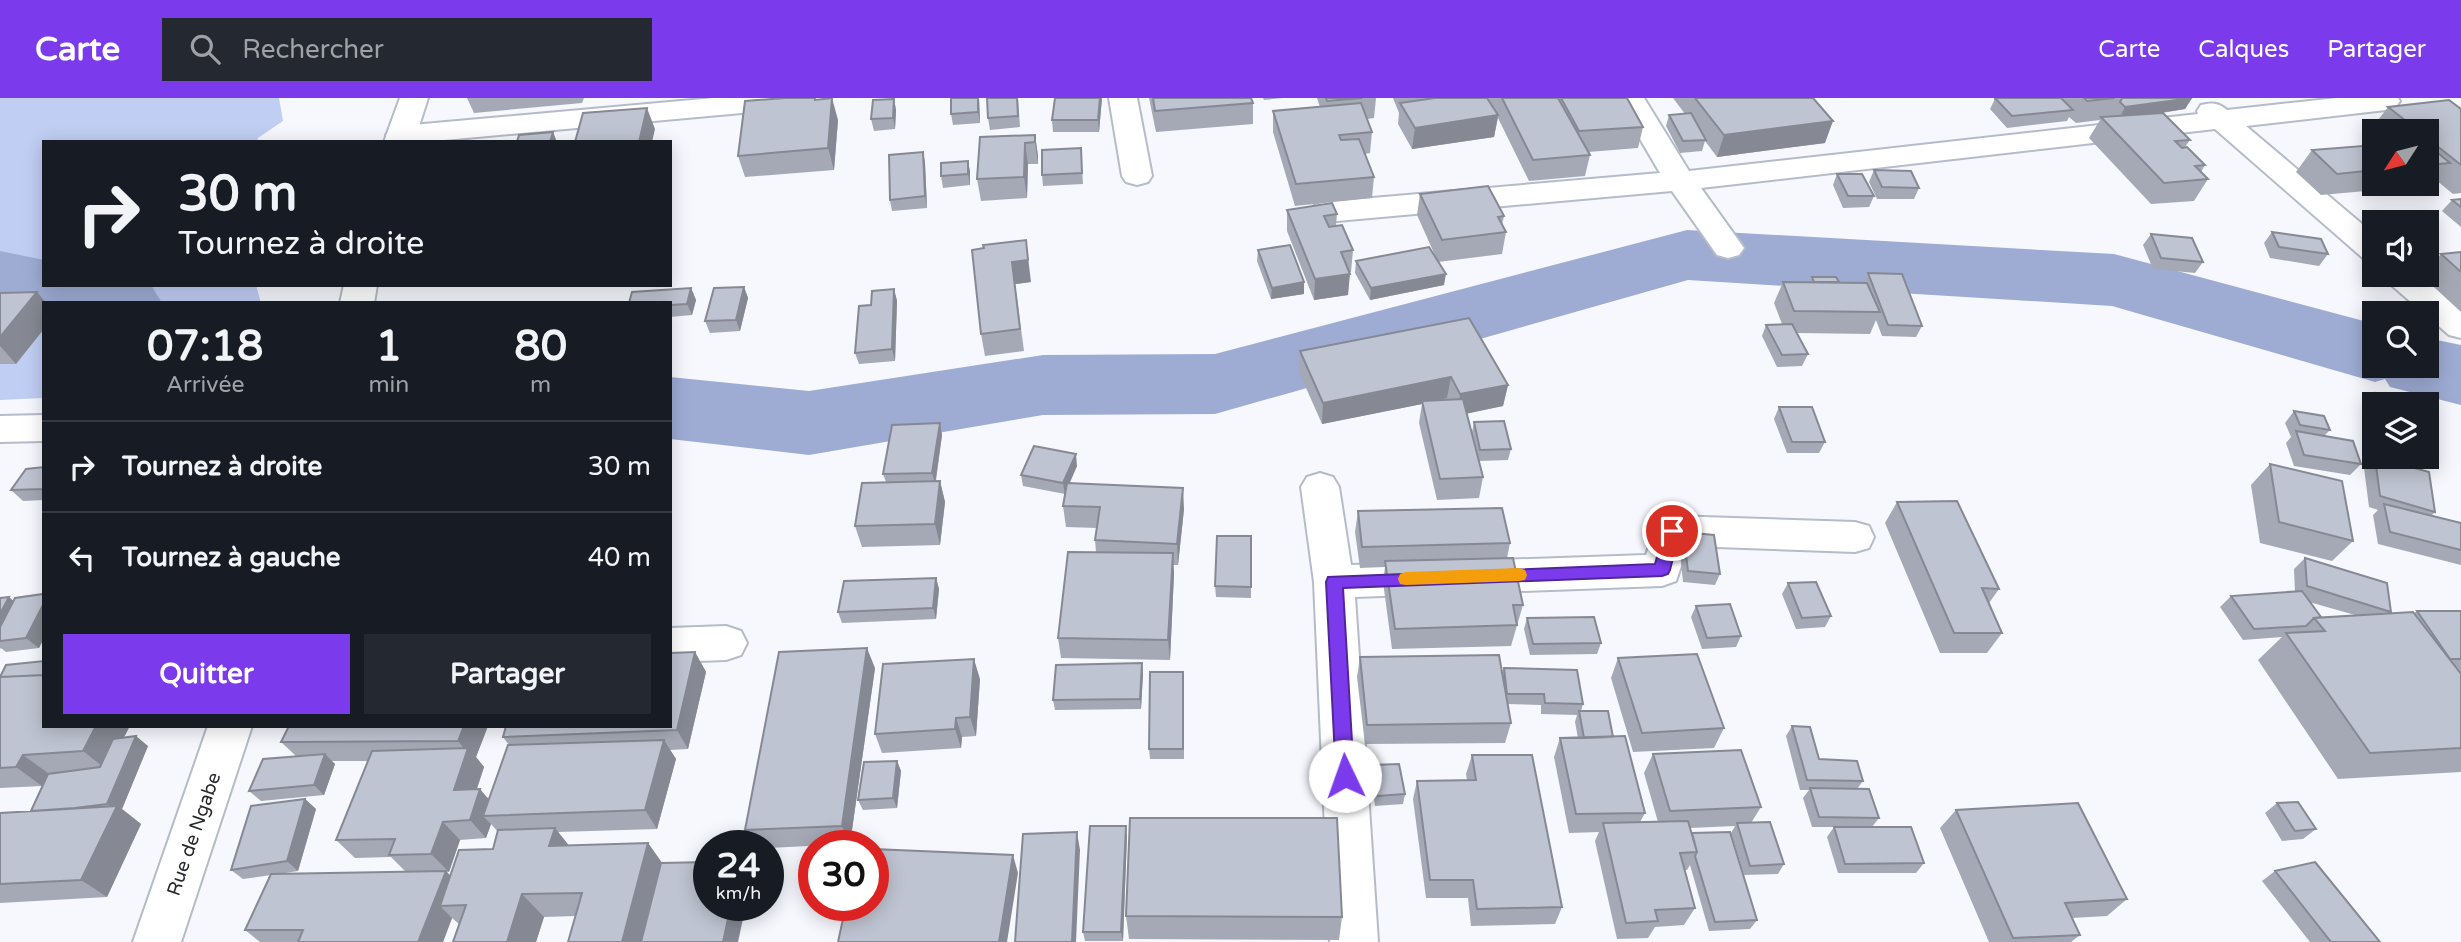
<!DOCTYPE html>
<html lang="fr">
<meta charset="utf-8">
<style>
:root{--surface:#171b24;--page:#242831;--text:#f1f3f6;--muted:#9ea1a6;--line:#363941;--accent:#7c3aed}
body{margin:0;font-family:"Varela Round",sans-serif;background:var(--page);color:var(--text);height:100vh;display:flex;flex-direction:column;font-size:26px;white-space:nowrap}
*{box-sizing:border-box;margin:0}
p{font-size:23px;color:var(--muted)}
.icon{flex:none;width:38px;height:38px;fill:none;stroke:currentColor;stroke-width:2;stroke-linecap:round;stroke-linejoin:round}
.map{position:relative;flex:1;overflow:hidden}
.side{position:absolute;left:42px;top:203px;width:630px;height:427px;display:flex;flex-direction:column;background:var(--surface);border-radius:0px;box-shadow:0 4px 18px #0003}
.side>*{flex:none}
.hud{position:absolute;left:42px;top:42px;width:630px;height:147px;border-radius:0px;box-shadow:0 4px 18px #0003;background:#171b24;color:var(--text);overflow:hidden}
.needle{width:46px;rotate:234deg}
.buttons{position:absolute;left:2362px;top:21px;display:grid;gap:14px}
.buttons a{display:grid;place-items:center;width:77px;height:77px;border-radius:0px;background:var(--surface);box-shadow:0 4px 18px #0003;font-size:35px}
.speed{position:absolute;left:693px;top:732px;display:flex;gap:14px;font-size:35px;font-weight:700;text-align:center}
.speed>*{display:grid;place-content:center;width:91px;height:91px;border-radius:50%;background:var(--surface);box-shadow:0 4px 18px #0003;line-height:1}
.speed small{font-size:18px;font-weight:400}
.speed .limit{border:10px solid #d22;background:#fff;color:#111}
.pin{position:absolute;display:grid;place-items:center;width:60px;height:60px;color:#fff;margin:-30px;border:4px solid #fff;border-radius:50%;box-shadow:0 2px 7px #0007}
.me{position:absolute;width:77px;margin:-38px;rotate:357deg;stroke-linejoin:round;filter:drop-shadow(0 0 5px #0008)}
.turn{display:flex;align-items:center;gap:24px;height:147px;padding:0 21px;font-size:32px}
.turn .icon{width:91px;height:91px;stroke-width:2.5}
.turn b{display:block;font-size:49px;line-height:60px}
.eta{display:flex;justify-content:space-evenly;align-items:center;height:119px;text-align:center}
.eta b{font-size:42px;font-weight:800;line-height:49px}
.primary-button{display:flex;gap:14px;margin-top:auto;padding:14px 21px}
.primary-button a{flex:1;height:80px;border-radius:0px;background:var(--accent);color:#fff;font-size:28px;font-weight:800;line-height:80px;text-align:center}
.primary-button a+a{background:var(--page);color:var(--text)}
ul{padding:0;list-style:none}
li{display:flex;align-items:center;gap:21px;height:91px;padding:0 21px;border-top:2px solid var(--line)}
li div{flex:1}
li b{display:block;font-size:26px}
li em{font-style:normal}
header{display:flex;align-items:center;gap:42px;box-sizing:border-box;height:98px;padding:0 35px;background:var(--accent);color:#fff}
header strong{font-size:33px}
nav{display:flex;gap:38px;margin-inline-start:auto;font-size:24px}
.search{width:490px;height:63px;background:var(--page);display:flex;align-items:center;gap:18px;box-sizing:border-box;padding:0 24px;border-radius:0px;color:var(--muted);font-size:26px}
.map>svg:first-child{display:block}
.green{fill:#c0cef4}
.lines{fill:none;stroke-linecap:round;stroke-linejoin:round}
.river{fill:#9eacd4;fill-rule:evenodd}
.minor-casing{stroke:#b6bbc9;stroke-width:4}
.tertiary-casing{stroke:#b6bbc9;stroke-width:4}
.minor{fill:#fff;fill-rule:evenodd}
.tertiary{fill:#fff;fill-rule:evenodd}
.wall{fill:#a4a9b5;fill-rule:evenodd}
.shaded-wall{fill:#868993}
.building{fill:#bfc4d2;stroke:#868993;stroke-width:2}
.route{fill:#7c3aed;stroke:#51269a;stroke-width:2}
.slow{fill:#f59e0b}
.labels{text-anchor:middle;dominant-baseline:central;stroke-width:6;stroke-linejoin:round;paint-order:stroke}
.street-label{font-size:19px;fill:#27292f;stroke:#fff}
</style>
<header>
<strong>Carte</strong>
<div class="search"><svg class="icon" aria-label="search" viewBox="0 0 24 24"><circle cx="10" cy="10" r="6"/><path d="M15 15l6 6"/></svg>Rechercher</div>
<nav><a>Carte</a><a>Calques</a><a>Partager</a></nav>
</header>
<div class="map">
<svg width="2461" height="844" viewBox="0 0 2461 844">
<rect width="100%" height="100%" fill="#f6f8fe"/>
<path class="green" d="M0,0H279L283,23L258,40L257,44H44V187H256L261,205H44V300L0,302Z"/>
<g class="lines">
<path class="river" d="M1687,132L2114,156L2375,226V268H2427V240L2461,247V307L2390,289L2385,281L2375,284L2112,208L1688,182L1215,316L1043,317L809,357L670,341V279L809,293L1043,257L1215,256Z
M0,153L44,162V187H151L162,205H44V215L0,205Z"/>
<g class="minor-casing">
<path id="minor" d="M714,0H822L818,6L808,9L423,44H393L386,37L391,31L401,28Z
M1109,0H1137L1152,78L1148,84L1137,87L1126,84L1122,78Z
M1616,0H1644L1689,73L2198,16L2197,13L2201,7C2212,4 2219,5 2227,12L2337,0H2398L2400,3L2396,9L2386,12L2246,28L2375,137V164L2364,161L2215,31L1701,90L1744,150L1739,157L1728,160L1717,157L1672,93L1326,124L1315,121L1310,114L1315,107L1326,104L1660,75Z
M2385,177H2421L2461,211V240L2449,237L2389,185Z
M1320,375L1333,379L1339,389L1351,467L1646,457L1658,422L1672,418L1855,424L1869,428L1874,439L1869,450L1855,454L1688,448L1676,483L1662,488L1355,499L1378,844H1330L1314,484L1301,389L1307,379Z
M726,528L741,533L747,545L741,557L726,562L670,564V530Z"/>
</g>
<g class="tertiary-casing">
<path id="tertiary" d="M400,0H428L414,44H384Z
M344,187H377L374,205H340Z
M44,317V343L0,344V318Z
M208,628H252L181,844H133Z"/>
</g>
<use href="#minor" class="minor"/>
<use href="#tertiary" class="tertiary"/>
</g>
<path class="wall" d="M467,0H584L582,5L474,15Z
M951,0H979L980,25L953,27L951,16Z
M1018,0L1020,29L990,32L988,20Z
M1102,0L1099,34H1053L1052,22Z
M1149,0H1251L1253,5V26L1156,34Z
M1263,0H1283L1264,2Z
M1317,0H1376L1374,20L1367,21L1372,34L1370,55L1365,56L1374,79L1372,100L1295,108L1273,34V13L1320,9Z
M1393,0H1627L1643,29L1638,50L1588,54L1590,57L1585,78L1529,83L1498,20L1494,39L1412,51L1398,26L1399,15Z
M1673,0H1813L1825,45L1717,59L1705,43L1702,53L1680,55L1666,28L1669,17L1685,16Z
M1994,0H2192L2185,11L2162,15L2190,42L2185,49L2205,67L2201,74L2208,81L2194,103L2151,106L2089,40L2100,22L2076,25L2069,19L2067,23L2007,30L1990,11L1994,3Z
M894,1L896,12L895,31L874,33L871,21Z
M818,2L838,22L834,72L745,79L738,58Z
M2388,9L2461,11V95L2453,96L2436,82L2433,87L2321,97L2296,74L2312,52L2375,47V86H2427V33H2376L2372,30Z
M1035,37L1038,58V66H1028L1027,100L981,103L977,81Z
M1081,50L1083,86L1043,88L1042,77Z
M923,54L925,65L927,110L892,113L890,102Z
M968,63L970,74V87L943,90L941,78Z
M1874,72L1919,90L1914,101H1877L1869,84Z
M1837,76L1874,98L1869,109L1843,110L1833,87Z
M1420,96L1504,118L1502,127L1506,134L1502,156L1438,164L1417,117Z
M2461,101V129L2442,113L2452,102Z
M1287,112L1337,116L1336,128L1353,152L1351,174H1349L1348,197L1314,202L1287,133Z
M2272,134L2328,156L2319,168L2270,160L2264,145Z
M2151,136L2203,164L2195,175L2153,171L2143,147Z
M984,150L1031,184L1015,186L1024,253L985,258L981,236Z
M1258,152L1304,184V196L1271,201L1257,163Z
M2461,154V214L2422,178L2427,177V172L2441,156Z
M1356,163L1444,187L1370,202L1355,175Z
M1868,175L1922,228L1916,239L1882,238L1876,222L1870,236L1796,235L1808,256L1802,268L1777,269L1762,238L1766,227L1782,226L1774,205L1783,184H1810L1812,179L1839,184L1864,185Z
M744,189L748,200L740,233L710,235L705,223Z
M691,190L696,202L692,217L670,219V205Z
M894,191L897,203L895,263L859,266L855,255L871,207Z
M37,194L46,205H44L16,266H0V195Z
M1300,253L1508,287L1503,308L1467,315L1472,334L1474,324L1511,351L1508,362L1479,363L1483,379L1479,400L1437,402L1419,325L1422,306L1322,326L1299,274Z
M2376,295L2409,306H2375V326H2370L2365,307Z
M1779,309L1825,344L1819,355H1787L1774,321Z
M2294,313L2330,332L2324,338L2361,366L2350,377L2294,368L2286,345L2291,339L2285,325Z
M940,325L942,337L936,383H940L945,404L940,447L862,449L855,428L886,384L883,376Z
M2375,359L2435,414L2432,417L2461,425V467L2378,446L2373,417L2378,412L2369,409L2364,370Z
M2270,366L2353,443L2332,463L2260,445L2251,387Z
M1077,368L1069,385L1184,411L1178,467H1173L1174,476L1170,562L1061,560L1058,540L1096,454L1095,442L1097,430L1066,429L1063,408L1066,394L1065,396L1023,388L1021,377Z
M44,369V402L23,403L11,392Z
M1897,404L1999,491L1989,505L2002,535L1987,555H1940L1885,425Z
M1358,413L1510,445L1507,460L1523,507L1511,548L1392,551L1383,484L1385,469L1360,470L1355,434Z
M1683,434L1720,476L1715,487L1683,484L1679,445Z
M2305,460L2391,514L2389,516L2414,515L2417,513H2461V674L2338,681L2258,562L2282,539L2243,542L2220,509L2231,498L2295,494L2294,471ZM2309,504L2355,517L2321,519Z
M936,480L939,491L936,521L842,525L838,514Z
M1788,485L1831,518L1825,529L1796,531L1782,496Z
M1215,488L1251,489V500L1216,499Z
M44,492V540L39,550L6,554L1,550L0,551V500L13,503L43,496Z
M1696,508L1741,538L1736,549L1702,551L1691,519Z
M1527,520L1601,545L1597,556L1530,557L1524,531Z
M695,554L706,574L688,651L670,652L676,661L657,731L558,734L569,748L648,745L662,765L576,818L544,819L536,844H453L459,826L452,820L443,844H260L245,832L271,777L243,781L231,772L305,701L316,711L298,773L279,776L406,774L391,759L355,760L336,742L368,663H332L335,666L324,697L261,703L249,693L296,658L281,644L289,628H488L476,659L484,669L477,691L489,701L509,647L503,639ZM491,726L498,734L493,751L450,778L447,774H449L460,742L486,740Z
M1360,559L1502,576L1504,570L1583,606L1581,613L1613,639L1645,715L1640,724H1658L1644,675L1653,656L1761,709L1751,725L1784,766L1778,776L1744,777L1731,735L1735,728L1690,730L1692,735L1757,822L1750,831L1709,833L1690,767L1687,772H1684L1695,810L1684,827L1655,829L1648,840L1617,841L1595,743L1599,734L1569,735L1554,659L1560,640H1578L1575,624L1577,617L1541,616V607L1507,606L1511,625L1505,645L1365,646L1357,579Z
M1618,560L1724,630L1714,650L1633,654L1611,580Z
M1142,565L1143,576L1141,611L1055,612L1053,602Z
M875,570L850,746L768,750V747H754L745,732Z
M0,578L124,639L148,648L122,711L141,726L107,799L0,805V715L31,713L47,678L42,688L0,690Z
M980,581L976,638L962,639L961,650L882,655L875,636Z
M1184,584V661H1150L1149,651Z
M1792,628L1819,661L1863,683L1857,691L1879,720L1872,729L1924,765L1916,775H1838L1827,739L1834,729H1812L1803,700L1809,692H1800L1786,638Z
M1472,657L1562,809L1555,826L1471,828L1468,800H1426L1413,701L1417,683L1467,682L1466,676Z
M897,663L901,673L897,710L863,712L858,702Z
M1372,667L1405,696L1403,706L1375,708L1371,677Z
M2277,705L2316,731L2303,741L2282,743L2265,715Z
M1956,712L2127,801L2107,818L2072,820L2080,837L2071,844H1989L1940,730Z
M1127,738L1123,843H1085L1083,834Z
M2275,773L2380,844H2310L2262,783Z
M1126,818L1342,819L1339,842L1129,841Z"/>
<path class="shaded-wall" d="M832,0L838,22L834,72L828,50Z
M978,0H979L980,25L978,14Z
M1100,0H1102L1099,34L1098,22Z
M2192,0L2185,11L2119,21L2125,9Z
M894,1L896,12L895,31L893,20Z
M647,10L655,31L652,44H639Z
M1498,17L1494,39L1412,51L1415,30Z
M1833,23L1825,45L1717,59L1724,37Z
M553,34L557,44H550Z
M1035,37L1038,58V66L1035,44Z
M1025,45L1028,66L1027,100L1024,79Z
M923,54L925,65L927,110L925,98Z
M968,63L970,74V87L968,76Z
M1026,142L1031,184L1015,186L1024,253L1012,164Z
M1350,176L1348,197L1314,202L1315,181Z
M1446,176L1444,187L1370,202L1371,190Z
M1304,184V196L1271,201L1272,190Z
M744,189L748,200L740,233L736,222Z
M691,190L696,202L692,217L687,206Z
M894,191L897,203L895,263L892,251Z
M37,194L46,205H44V231L16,266L0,248V239Z
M1451,279L1447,300L1423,305L1422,303V306L1322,326L1323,305Z
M1508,287L1503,308L1456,318L1460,296Z
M940,325L942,337L935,386L932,375Z
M1076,356L1077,368L1065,396L1063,385Z
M940,383L945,404L940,447L935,426Z
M1183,390L1184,411L1178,467L1177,446Z
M1173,455L1174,476L1170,562L1168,542Z
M936,480L939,491L936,521L933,510Z
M9,499L22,510L0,543V516Z
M44,505V540L39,550L26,540Z
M867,550L875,570L850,746L842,728Z
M695,554L706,574L688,651L677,632Z
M974,561L980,581L976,638L970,619Z
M1142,565L1143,576L1141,611L1140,601Z
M956,620L962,639L961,650L955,631Z
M96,628H130L107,672L83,653Z
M464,628H488L476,659L484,669L470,711L454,692L467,654L458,643Z
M136,638L148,648L122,711L141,726L107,799L81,782L115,712L107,706Z
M664,642L676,661L657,731L645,712Z
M325,656L335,666L324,697L314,687Z
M23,657L48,675L42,688L16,669Z
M897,663L901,673L897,710L893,700Z
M480,691L496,710L483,718L491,726L486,740L470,722Z
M305,701L316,711L298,773L287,763Z
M443,724L460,742L449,774L431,756Z
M1126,728L1127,738L1123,843L1121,834Z
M555,730L575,755L549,748Z
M1077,734L1080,752L1076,844H1072Z
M648,745L665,769L647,844H622Z
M1013,757L1018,775L1007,844H999Z
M446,773L463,791L440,808L452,820L443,844H418Z
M522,796L544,819L536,844H507Z
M731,807H746L738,844H723Z"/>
<path class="building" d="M785,0H815V2L832,0L828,50L738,58L745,3Z
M951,0H978V14L951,16Z
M987,0H1017L1018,18L988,20Z
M1055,0H1100L1098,22H1052Z
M1153,0H1251L1253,5L1155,13Z
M1326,0H1362L1327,3Z
M1435,0H1487L1498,17L1415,30L1400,5Z
M1502,0H1558L1590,57L1533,62Z
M1561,0H1627L1643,29L1579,33Z
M1695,0H1813L1833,23L1724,37Z
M1995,0H2061L2073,12L2012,18Z
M2084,0H2115L2087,3Z
M2122,0H2192L2125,9L2120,4Z
M894,1L893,20L871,21L873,2Z
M2449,2L2461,11V67L2427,40V33H2419L2388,9Z
M1361,5L1372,34L1339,37L1341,42L1359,41L1374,79L1296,86L1273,13Z
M647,10L639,44H575L583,15Z
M1691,15L1706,42L1683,43L1669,17Z
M2163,15L2190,42L2175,43L2182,50L2187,49L2205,67L2195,68L2208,81L2164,85L2101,19Z
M553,34L550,44H517L519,37Z
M1035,37V44L1025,45L1024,79L977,81L980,39Z
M2427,46L2450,65L2427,67Z
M2375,47V72L2337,76L2312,52Z
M1081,50L1082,75L1042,77V52Z
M923,54L925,98L890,102L889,57Z
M968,63V76L941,78V65Z
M1874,72L1911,73L1919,90L1882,89Z
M1837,76H1862L1874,98H1848Z
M1488,88L1504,118L1498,119L1506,134L1442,142L1420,96Z
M2461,101V109L2452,102Z
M1332,105L1337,116L1324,118L1329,129L1342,127L1353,152L1341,154L1350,176L1315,181L1287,112Z
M2272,134L2321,141L2328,156L2279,149Z
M2151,136L2192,140L2203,164L2161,160Z
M1026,142L1028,162L1012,164L1020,231L981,236L972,152L984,150L983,147Z
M1290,147L1304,184L1272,190L1258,152Z
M1429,149L1446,176L1371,190L1356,163Z
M2461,154V174L2441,156Z
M1868,175L1902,176L1922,228L1888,227Z
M1812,179H1836L1839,184H1814Z
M1783,184L1867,185L1880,214L1794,213Z
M744,189L736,222L705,223L714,190Z
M691,190L687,206L670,207V205H629L632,194Z
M894,191L892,251L855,255L859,208L871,207L872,193Z
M37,194L0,239V195Z
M1469,220L1508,287L1460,296L1451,279L1323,305L1300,253Z
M1792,226L1808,256L1782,257L1766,227Z
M2376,295L2408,302L2409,306H2379Z
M1463,301L1483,379L1440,381L1422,303Z
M1779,309H1812L1825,344H1792Z
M2294,313L2324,318L2330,332L2300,327Z
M1504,323L1511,351L1480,352L1474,324Z
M940,325L932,375L883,376L892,327Z
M2296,333L2353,343L2361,366L2304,357Z
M1034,348L1076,356L1063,385L1021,377Z
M2375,359L2429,374L2435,414L2380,398Z
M2270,366L2342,383L2353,443L2279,424Z
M44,369V389L43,391L11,392L26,371Z
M940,383L935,426L855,428L862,385Z
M1067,385L1183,390L1177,446L1095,442L1100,409L1063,408Z
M1957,403L1999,491L1982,490L2002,535H1954L1897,404Z
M2384,406L2461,425V452L2390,434Z
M1502,410L1510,445L1362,449L1358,413Z
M1683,434L1714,437L1720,476L1688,473Z
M1217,438H1251V489L1215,488Z
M1068,454L1173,455L1168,542L1058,540Z
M1513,460L1523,507H1513L1517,527L1395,531L1385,463Z
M2305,460L2387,485L2391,514L2307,488Z
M936,480L933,510L838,514L844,483Z
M1816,484L1831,518L1802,520L1788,485Z
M2302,493L2321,519L2314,520L2306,528L2254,531L2231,498Z
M43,496L44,505L26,540L0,543V529L15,500Z
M9,499L0,516V500Z
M1730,506L1741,538L1707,540L1696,508Z
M2417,513H2461V561H2450Z
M2413,514L2461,576V650L2370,655L2286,535L2325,533L2314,520Z
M1594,519L1601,545L1533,546L1527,520Z
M867,550L842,728L745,732L779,554Z
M695,554L677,632L503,639L506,628H670V555Z
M1697,556L1724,630L1642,635L1618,560Z
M1499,557L1511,625L1367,627L1360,559Z
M974,561L970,619L956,620L955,631L875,636L883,566Z
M44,563V577L0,579L6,567Z
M1142,565L1140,601L1053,602L1056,567Z
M1504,570L1577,572L1583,606L1545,605L1544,596H1507Z
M1150,574H1183V651H1149Z
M44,577V628H96L83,653L23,657L16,669L0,670V579Z
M1579,613H1608L1613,639L1584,640Z
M289,628H464L458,643L281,644Z
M1792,628L1810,629L1819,661L1857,663L1863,683L1807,682Z
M136,638L107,706L75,710L31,713L48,676L100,669L113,641Z
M1625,638L1645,715L1576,716L1560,640Z
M664,642L645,712L483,718L508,647Z
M468,650L454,692L480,691L470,722L443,724L431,756L389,757L395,741L336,742L372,653Z
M1741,652L1761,709L1670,713L1653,656Z
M325,656L314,687L249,693L263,661Z
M1472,657H1532L1562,809L1477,811L1473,782H1430L1417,683L1476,682Z
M897,663L893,700L858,702L864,664Z
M1399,666L1405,696L1377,698L1372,667Z
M1810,690L1869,691L1879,720L1819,719Z
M305,701L287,763L231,772L251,708Z
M2298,704L2316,731L2295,733L2277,705Z
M2078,705L2127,801L2065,805L2080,837L2013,840L1956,712Z
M117,708L81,782L0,786V715Z
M1130,720H1337L1342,819L1126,818Z
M1688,723L1697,754L1680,755L1695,810L1655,812L1658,823L1626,825L1603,725Z
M1770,724L1784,766L1750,768L1737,725Z
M1090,728H1126L1121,834H1083Z
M1834,729H1911L1924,765L1845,766Z
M555,730L549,748L648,745L622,844H568L582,795L522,796L507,844H453L466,807L440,808L459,752L493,751L498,732Z
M1077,734L1072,844H1015L1023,736Z
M1730,734L1757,822L1715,824L1695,758L1697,754L1692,735Z
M873,751L1013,757L999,844H838L846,807H873Z
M709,764V807H731L723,844H641L661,765Z
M2315,764L2380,844H2331L2275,773Z
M446,773L418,844H298L303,832H245L271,776Z"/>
<path class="route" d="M1672,427L1680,433L1670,472L1668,476L1662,478L1343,490L1354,678L1351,683L1345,686L1338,683L1336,678L1326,484L1328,479L1655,466L1664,433Z"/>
<path class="slow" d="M1519,470L1525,472L1527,477L1525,482L1519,483L1406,487L1400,486L1398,481L1400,476L1406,474Z"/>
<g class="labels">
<g class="street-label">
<text transform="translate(194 736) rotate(-71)">Rue de Ngabe</text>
</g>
</g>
</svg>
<div class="buttons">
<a><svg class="needle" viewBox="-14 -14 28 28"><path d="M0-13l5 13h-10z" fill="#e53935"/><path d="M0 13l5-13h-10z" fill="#9ea1a6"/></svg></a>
<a><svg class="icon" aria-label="sound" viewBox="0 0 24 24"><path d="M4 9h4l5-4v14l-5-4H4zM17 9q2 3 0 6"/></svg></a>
<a><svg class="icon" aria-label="search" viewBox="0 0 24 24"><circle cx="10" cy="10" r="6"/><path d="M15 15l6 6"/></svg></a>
<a><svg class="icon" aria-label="layers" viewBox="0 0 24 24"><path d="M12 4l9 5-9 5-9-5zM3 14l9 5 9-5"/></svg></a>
</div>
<div class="speed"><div>24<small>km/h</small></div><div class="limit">30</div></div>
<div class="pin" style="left:1672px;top:433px;background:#d93025"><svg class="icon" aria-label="arrive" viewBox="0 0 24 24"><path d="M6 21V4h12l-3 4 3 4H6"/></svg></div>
<svg class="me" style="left:1345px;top:678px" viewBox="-20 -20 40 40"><circle r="19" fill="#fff"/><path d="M0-13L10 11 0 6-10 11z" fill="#7c3aed"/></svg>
<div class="hud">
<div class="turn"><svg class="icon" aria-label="right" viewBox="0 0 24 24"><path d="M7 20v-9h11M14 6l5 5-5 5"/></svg><div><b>30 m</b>Tournez à droite</div></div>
</div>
<section class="side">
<div class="eta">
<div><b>07:18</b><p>Arrivée</p></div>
<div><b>1</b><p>min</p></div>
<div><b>80</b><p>m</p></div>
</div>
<ul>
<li><svg class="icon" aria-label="right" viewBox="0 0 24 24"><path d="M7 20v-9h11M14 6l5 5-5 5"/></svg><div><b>Tournez à droite</b></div><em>30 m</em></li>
<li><svg class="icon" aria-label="left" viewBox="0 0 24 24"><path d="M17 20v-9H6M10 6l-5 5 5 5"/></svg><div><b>Tournez à gauche</b></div><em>40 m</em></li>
</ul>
<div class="primary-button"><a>Quitter</a><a>Partager</a></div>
</section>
</div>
